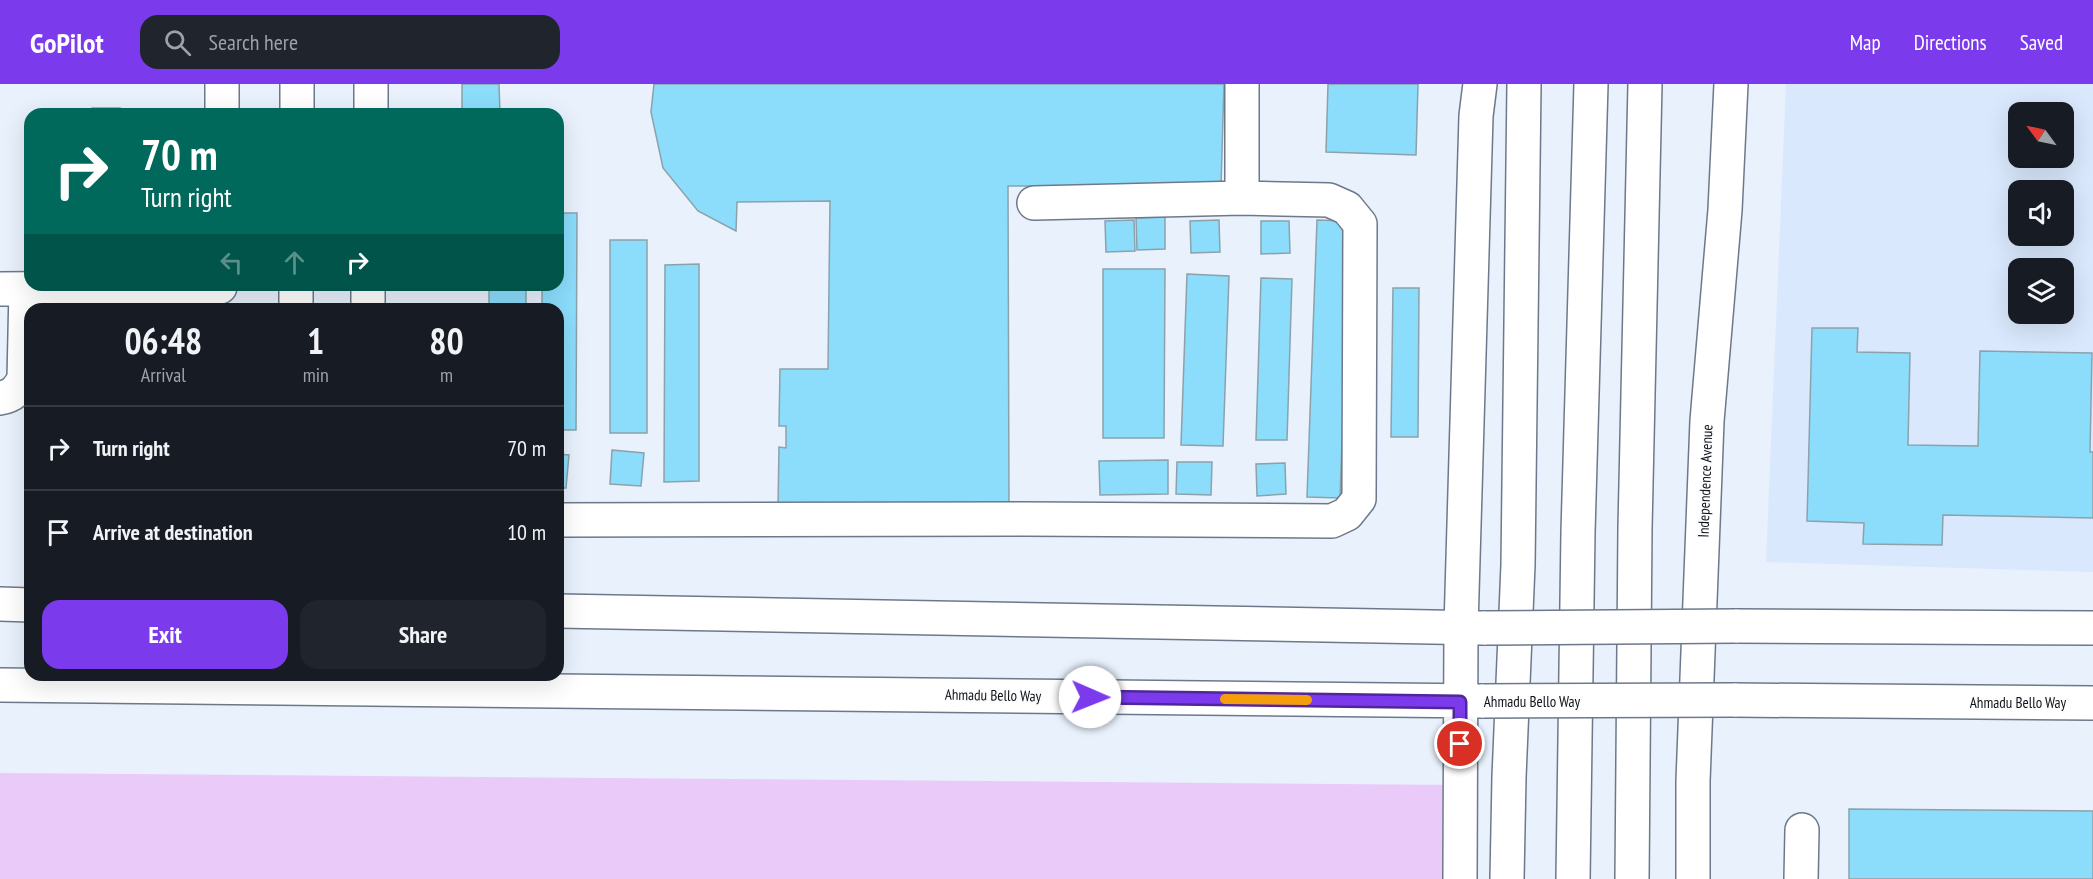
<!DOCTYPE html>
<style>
:root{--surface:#171b24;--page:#20242c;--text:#f1f3f6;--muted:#9ea1a6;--line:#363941;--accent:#7c3aed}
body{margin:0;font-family:"PT Sans Narrow",sans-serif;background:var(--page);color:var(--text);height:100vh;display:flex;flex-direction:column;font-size:22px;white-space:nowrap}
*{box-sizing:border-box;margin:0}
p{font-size:20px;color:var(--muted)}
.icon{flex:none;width:33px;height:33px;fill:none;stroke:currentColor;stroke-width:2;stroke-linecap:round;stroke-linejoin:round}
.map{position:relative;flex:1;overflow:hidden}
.side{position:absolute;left:24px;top:219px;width:540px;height:378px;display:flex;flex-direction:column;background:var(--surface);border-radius:18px;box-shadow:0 6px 24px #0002}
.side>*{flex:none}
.guide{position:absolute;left:24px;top:24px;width:540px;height:183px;border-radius:18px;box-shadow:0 6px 24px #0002;background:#00695c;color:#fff;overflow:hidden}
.needle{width:39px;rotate:303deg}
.fabs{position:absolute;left:2008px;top:18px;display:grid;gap:12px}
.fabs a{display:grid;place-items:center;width:66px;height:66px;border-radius:12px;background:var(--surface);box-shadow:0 6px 24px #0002;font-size:30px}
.pin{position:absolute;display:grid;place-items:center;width:51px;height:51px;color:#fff;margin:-26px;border:3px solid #fff;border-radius:50%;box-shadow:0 2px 6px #0007}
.me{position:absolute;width:66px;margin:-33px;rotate:91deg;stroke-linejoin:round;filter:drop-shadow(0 0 4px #0008)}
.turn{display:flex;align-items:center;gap:21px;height:126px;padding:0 18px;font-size:27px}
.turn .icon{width:78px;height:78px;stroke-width:2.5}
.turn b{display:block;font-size:42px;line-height:51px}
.lanes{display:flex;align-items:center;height:57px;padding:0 18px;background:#0003;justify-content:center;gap:30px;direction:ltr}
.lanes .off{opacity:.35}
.eta{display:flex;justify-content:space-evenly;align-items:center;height:102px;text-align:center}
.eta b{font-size:36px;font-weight:700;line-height:42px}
.primary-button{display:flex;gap:12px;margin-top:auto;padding:12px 18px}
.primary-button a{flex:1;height:69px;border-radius:18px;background:var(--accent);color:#fff;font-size:24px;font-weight:700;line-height:69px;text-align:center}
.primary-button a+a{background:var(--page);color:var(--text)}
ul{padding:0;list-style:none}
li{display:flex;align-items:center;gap:18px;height:84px;padding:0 18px;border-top:2px solid var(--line)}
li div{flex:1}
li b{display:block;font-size:22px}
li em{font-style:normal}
header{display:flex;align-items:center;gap:36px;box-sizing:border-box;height:84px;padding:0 30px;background:var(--accent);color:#fff}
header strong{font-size:28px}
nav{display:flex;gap:33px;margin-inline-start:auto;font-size:21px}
.search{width:420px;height:54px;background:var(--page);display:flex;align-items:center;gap:15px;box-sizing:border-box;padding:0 21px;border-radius:18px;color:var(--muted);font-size:22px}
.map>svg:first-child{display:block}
.built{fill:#d9e8fc;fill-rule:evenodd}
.green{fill:#eacaf9}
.building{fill:#8cddfc;stroke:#8ba2ab;stroke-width:1.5}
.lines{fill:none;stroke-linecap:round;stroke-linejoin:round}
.minor-casing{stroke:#6d798a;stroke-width:36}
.major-casing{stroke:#6d798a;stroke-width:36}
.minor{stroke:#fff;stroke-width:33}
.major{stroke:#fff;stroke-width:33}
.major-bridge-casing{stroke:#6d798a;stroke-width:36;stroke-linecap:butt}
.major-bridge{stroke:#fff;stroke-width:33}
.route-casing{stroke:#51269a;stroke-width:15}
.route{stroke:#7c3aed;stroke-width:10}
.slow{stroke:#f59e0b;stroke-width:10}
.labels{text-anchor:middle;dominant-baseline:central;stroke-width:4.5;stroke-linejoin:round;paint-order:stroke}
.street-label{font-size:15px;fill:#0f141a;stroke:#fdfdfd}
</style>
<header>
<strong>GoPilot</strong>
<div class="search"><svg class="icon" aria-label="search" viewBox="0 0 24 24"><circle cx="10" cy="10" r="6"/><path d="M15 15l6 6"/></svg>Search here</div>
<nav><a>Map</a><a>Directions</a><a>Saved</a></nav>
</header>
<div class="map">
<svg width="2093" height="795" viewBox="0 0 2093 795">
<rect width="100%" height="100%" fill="#e8f1fc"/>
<path class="built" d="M1786,0H2093V488L1766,478ZM2019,28H2064V74H2019ZM2019,106H2064V152H2019ZM2019,184H2064V230H2019Z"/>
<path class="green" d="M0,689L1460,701L1458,795H0Z"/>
<path class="building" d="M462,0H499L500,30H462Z
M654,0H1224L1221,102H1008L1009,422L778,423L779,363L786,364V342H779L780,285H828L830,117L737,118L736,147L698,127L663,84L651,28Z
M1328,0H1418L1416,71L1326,68Z
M92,24H120V30H92Z
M558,129H577L576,346H558V225H542V201H558Z
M1165,133V165L1137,166L1136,134Z
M1134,136L1135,167L1106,168L1105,137Z
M1219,136L1220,168L1191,169L1190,137Z
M1317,136L1350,137L1340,414L1307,413Z
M1261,137H1289L1290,169L1261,170Z
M610,156H647V349H610Z
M699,180V397L664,398L665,181Z
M1103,185H1165L1164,354H1103Z
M1187,190L1229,192L1223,362L1181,361Z
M1261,194L1292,195L1287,356H1256Z
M489,201H526V225H489Z
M1393,204H1419L1418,353H1391Z
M1812,244H1858L1857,268L1910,269L1908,361L1978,362L1980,267L2092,269L2090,368H2093V434L1943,431L1942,461L1863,460L1864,439L1807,437Z
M612,366L644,369L641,402L610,400Z
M558,370L569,371L566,404H558Z
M1168,376V410L1100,411L1099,377Z
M1177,378H1212L1211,411L1176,410Z
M1285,379L1286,410L1257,412L1256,380Z
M1849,725L2093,727V795H1849Z"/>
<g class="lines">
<g class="minor-casing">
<path id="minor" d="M222,30V0
M297,30V0
M371,30V0
M1034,119L1242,114V0
M0,205L220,203
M296,225V201
M368,225V201
M0,314C13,312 18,306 24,295L26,205
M558,436L1025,435L1332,437L1347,430L1359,415L1360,140L1347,124L1329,116L1242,114
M1801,795L1802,746"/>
</g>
<g class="major-casing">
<path id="major" d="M0,520L30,521
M558,527L1486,544
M1735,542L2093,544
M0,601L1484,617
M1734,616L2093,619
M1460,795L1461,543L1476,32L1480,0
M1507,795L1509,693L1518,481L1524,0
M1573,795L1578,448L1591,0
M1632,795L1635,444L1645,0
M1693,795V697L1707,337L1725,126L1731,0"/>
</g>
<use href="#minor" class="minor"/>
<use href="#major" class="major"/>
<g class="major-bridge-casing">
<path id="major-bridge" d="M1486,544L1735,542
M1484,617L1734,616"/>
</g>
<use href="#major-bridge" class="major-bridge"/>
</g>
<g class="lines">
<g class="route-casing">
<path id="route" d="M1090,613L1460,618V660"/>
</g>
<use href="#route" class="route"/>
<path class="slow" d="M1225,615L1307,616"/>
</g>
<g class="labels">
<g class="street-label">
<text transform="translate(1705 397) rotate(-88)">Independence Avenue</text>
<text transform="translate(993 611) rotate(1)">Ahmadu Bello Way</text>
<text x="1532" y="617">Ahmadu Bello Way</text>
<text x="2018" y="618">Ahmadu Bello Way</text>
</g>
</g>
</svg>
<div class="fabs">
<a><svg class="needle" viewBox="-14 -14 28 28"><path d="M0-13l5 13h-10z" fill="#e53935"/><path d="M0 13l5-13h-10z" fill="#9ea1a6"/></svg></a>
<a><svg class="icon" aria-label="sound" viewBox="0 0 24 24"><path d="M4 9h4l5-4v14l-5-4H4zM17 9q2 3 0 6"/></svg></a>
<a><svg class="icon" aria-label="layers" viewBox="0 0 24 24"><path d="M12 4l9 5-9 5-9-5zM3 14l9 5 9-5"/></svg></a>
</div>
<div class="pin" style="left:1460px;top:660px;background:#d93025"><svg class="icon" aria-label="arrive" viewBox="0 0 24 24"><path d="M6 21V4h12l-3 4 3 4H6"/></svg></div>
<svg class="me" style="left:1090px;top:613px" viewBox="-20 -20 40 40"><circle r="19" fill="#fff"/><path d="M0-13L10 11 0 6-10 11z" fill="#7c3aed"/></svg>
<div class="guide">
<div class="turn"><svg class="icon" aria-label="right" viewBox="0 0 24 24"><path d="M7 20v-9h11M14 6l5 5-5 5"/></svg><div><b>70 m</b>Turn right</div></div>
<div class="lanes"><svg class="icon off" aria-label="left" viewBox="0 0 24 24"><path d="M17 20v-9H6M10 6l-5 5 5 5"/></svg><svg class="icon off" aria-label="ahead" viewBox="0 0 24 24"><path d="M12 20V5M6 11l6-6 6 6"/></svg><svg class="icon" aria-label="right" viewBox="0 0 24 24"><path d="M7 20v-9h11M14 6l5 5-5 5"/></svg></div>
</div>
<section class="side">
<div class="eta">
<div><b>06:48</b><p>Arrival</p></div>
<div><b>1</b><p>min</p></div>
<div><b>80</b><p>m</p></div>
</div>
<ul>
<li><svg class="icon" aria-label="right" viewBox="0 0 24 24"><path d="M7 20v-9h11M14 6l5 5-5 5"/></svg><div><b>Turn right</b></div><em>70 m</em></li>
<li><svg class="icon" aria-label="arrive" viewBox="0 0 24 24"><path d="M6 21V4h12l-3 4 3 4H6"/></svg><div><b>Arrive at destination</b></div><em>10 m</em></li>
</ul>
<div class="primary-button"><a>Exit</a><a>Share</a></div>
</section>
</div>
